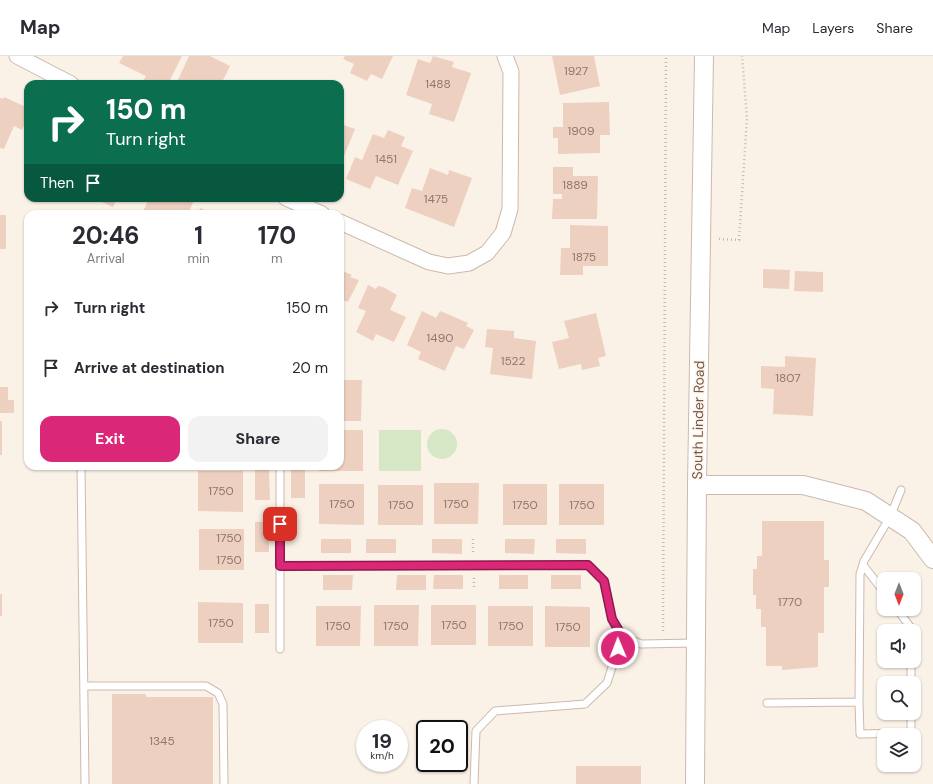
<!DOCTYPE html>
<style>
:root{--surface:#fff;--page:#f2f2f3;--text:#2b2b33;--muted:#7c7c81;--line:#e1e1e2;--accent:#db2777}
body{margin:0;font-family:"DM Sans",sans-serif;background:var(--page);color:var(--text);height:100vh;display:flex;flex-direction:column;font-size:15px;white-space:nowrap}
*{box-sizing:border-box;margin:0}
p{font-size:13px;color:var(--muted)}
.icon{flex:none;width:22px;height:22px;fill:none;stroke:currentColor;stroke-width:2;stroke-linecap:round;stroke-linejoin:round}
.map{position:relative;flex:1;overflow:hidden}
.drawer{position:absolute;left:24px;top:154px;width:320px;height:260px;display:flex;flex-direction:column;background:var(--surface);border-radius:12px;box-shadow:0 1px 3px #0004}
.drawer>*{flex:none}
.banner{position:absolute;left:24px;top:24px;width:320px;height:122px;border-radius:12px;box-shadow:0 1px 3px #0004;background:#0b6e4f;color:#fff;overflow:hidden}
.needle{width:26px;rotate:180deg}
.controls{position:absolute;left:877px;top:516px;display:grid;gap:8px}
.controls a{display:grid;place-items:center;width:44px;height:44px;border-radius:8px;background:var(--surface);box-shadow:0 1px 3px #0004;font-size:20px}
.speed{position:absolute;left:356px;top:664px;display:flex;gap:8px;font-size:20px;font-weight:700;text-align:center}
.speed>*{display:grid;place-content:center;width:52px;height:52px;border-radius:50%;background:var(--surface);box-shadow:0 1px 3px #0004;line-height:1}
.speed small{font-size:10px;font-weight:400}
.speed .limit{border:2px solid #111;border-radius:6px;background:#fff;color:#111}
.pin{position:absolute;display:grid;place-items:center;width:34px;height:34px;color:#fff;margin:-17px;border-radius:8px;box-shadow:0 2px 6px #0006}
.me{position:absolute;width:44px;margin:-22px;rotate:359deg;stroke-linejoin:round;filter:drop-shadow(0 0 3px #0008)}
.turn{display:flex;align-items:center;gap:14px;height:84px;padding:0 16px;font-size:18px}
.turn .icon{width:52px;height:52px;stroke-width:2.5}
.turn b{display:block;font-size:28px;line-height:34px}
.then{display:flex;align-items:center;height:38px;padding:0 16px;background:#0003;gap:8px;font-size:15px}
.eta{display:flex;justify-content:space-evenly;align-items:center;height:68px;text-align:center}
.eta b{font-size:24px;font-weight:700;line-height:28px}
.primary-button{display:flex;gap:8px;margin-top:auto;padding:8px 16px}
.primary-button a{flex:1;height:46px;border-radius:12px;background:var(--accent);color:#fff;font-size:16px;font-weight:700;line-height:46px;text-align:center}
.primary-button a+a{background:var(--page);color:var(--text)}
ul{padding:0;list-style:none}
li{display:flex;align-items:center;gap:12px;height:60px;padding:0 16px}
li div{flex:1}
li b{display:block;font-size:15px}
li em{font-style:normal}
header{display:flex;align-items:center;gap:24px;box-sizing:border-box;height:56px;padding:0 20px;background:var(--surface);border-bottom:1px solid var(--line)}
header strong{font-size:19px}
nav{display:flex;gap:22px;margin-inline-start:auto;font-size:14px}
.map>svg:first-child{display:block}
.green{fill:#d6e7c6}
.building{fill:#eed0c1}
.lines{fill:none;stroke-linecap:round;stroke-linejoin:round}
.service-casing{stroke:#ccb9ae;stroke-width:9}
.minor-casing{stroke:#ccb9ae;stroke-width:17}
.tertiary-casing{stroke:#ccb9ae;stroke-width:20}
.path{stroke:#d3b3a4;stroke-width:2.5;stroke-dasharray:1 3;stroke-linecap:butt}
.service{stroke:#fff;stroke-width:7}
.minor{stroke:#fff;stroke-width:15}
.tertiary{stroke:#fff;stroke-width:18}
.route-casing{stroke:#8e194d;stroke-width:10}
.route{stroke:#db2777;stroke-width:7}
.labels{text-anchor:middle;dominant-baseline:central;stroke-width:3.5;stroke-linejoin:round;paint-order:stroke}
.number-label{font-size:12px;fill:#91766a}
.street-label{font-size:14px;fill:#72584d;stroke:#fef6ed}
</style>
<header>
<strong>Map</strong>
<nav><a>Map</a><a>Layers</a><a>Share</a></nav>
</header>
<div class="map">
<svg width="933" height="728" viewBox="0 0 933 728">
<rect width="100%" height="100%" fill="#fbf2e7"/>
<path class="green" d="M427 388a15 15 0 1 1 30 0a15 15 0 1 1-30 0Z
M379,374H421V415H379Z"/>
<path class="building" d="M123,0H182L168,28H149L143,25L146,20L119,7Z
M189,0H210L230,10L221,28H181L177,26Z
M345,0H393L382,23L371,18L367,25L350,17L354,8L343,3Z
M433,0L454,6L452,11L471,17L454,66L429,58L432,48L406,39L418,3L430,7Z
M552,0H594L600,30L560,39Z
M4,41L28,52V60L22,74L14,70L4,93L0,92V42L3,43Z
M609,46L610,79H600V97L558,98V82H553V71H563V47Z
M340,58L344,60L341,68L355,73L340,110Z
M388,74L405,81L401,90L413,95L398,129L376,120L370,133L346,123L355,101L362,104L373,78L384,82Z
M553,111H573V120H598L597,163H552L553,143H562V138H553Z
M430,112L448,119L449,114L472,122L454,171L405,152L412,132L422,135Z
M93,142H117L113,151Z
M149,142H195L188,158H142Z
M200,152L215,158H198Z
M0,159H6V193H0Z
M570,169L608,170V210H583V219H560L561,192H570Z
M763,213L790,214L789,233L763,232Z
M340,214L352,219L350,221L359,224L348,246L340,243Z
M795,215L823,216V236L794,235Z
M368,229L376,233L378,230L383,231L397,239L390,254L406,261L394,286L376,278L373,285L356,276L366,255L358,252Z
M422,255L436,262L440,255L450,259L468,267L466,270L474,274L464,293L456,290L445,315L418,303L421,296L407,289Z
M596,257L606,300L598,302L600,310L582,314L581,308L559,313L552,286L569,282L564,265Z
M487,273L514,275V282L536,285L532,323L490,318L493,292L485,291Z
M785,300L816,302L813,360L773,358L774,333L761,332V310L785,311Z
M340,324H362L361,365H340Z
M0,331H8V344H14V357H0Z
M0,365H2V399H0Z
M340,374H363V415H319V410H340Z
M291,413H305V442H291Z
M255,414H269L270,444H255Z
M198,415H243V456L198,455Z
M434,427H479L478,468H434Z
M319,428H364V469L319,468Z
M503,428H547V469H503Z
M559,428H604V469H559Z
M378,429H423V469H378Z
M762,465H824V504H829V531H824V577H818V611L782,614V610H766V571H761V553H756V539H753V513H757V500H762Z
M255,466H269V496H255Z
M199,473H244V514H199Z
M321,483H351V497H321Z
M366,483H396V497H366Z
M432,483H462V498L432,497Z
M505,483H535L534,498L505,497Z
M556,483H586V498L556,497Z
M323,519H353L352,534H323Z
M397,519H426V534H396Z
M434,519H463V533H433Z
M499,519H528V533H499Z
M551,519H581V533H551Z
M0,538H2V560H0Z
M198,546L243,547V587H198Z
M255,548H269V577H255Z
M374,549H419L418,590H374Z
M431,549H476V589H431Z
M316,550H361L360,590H316Z
M488,550H533V590H488Z
M545,550L590,551V591H545Z
M112,638H146V641H213V728H112Z
M576,710H641V728H576Z"/>
<g class="lines">
<g class="service-casing">
<path id="service" d="M81,410L85,728
M280,410V593
M863,509L884,536
M280,510L588,509L604,525L612,563L622,580L641,588L696,587
M897,553L911,572V575
M911,627V605
M84,630H206L218,637L223,648L224,728
M859,646L860,678L911,677V657
M767,647L859,646L860,518L864,505L890,461L901,434
M474,728L476,675L495,655L585,648L607,627L622,580"/>
</g>
<g class="minor-casing">
<path id="minor" d="M17,0L71,28
M286,142L322,158
M340,166L429,206L448,210L469,207L487,197L503,177L510,153L511,16L505,0"/>
</g>
<g class="tertiary-casing">
<path id="tertiary" d="M697,429H803L866,445L912,475L933,503
M695,728L697,429L704,0"/>
</g>
<path class="path" d="M719,183L739,184L747,62L742,0
M291,411H305
M255,412H268
M473,483V497
M474,522V533
M663,575L666,0"/>
<use href="#service" class="service"/>
<use href="#minor" class="minor"/>
<use href="#tertiary" class="tertiary"/>
</g>
<g class="lines">
<g class="route-casing">
<path id="route" d="M280,468V510L588,509L604,525L612,563L622,580L618,592"/>
</g>
<use href="#route" class="route"/>
</g>
<g class="labels">
<g class="number-label">
<text x="576" y="15">1927</text>
<text x="438" y="28">1488</text>
<text x="581" y="75">1909</text>
<text x="386" y="103">1451</text>
<text x="575" y="129">1889</text>
<text x="436" y="143">1475</text>
<text x="584" y="201">1875</text>
<text x="440" y="282">1490</text>
<text x="513" y="305">1522</text>
<text x="788" y="322">1807</text>
<text x="221" y="435">1750</text>
<text x="342" y="448">1750</text>
<text x="456" y="448">1750</text>
<text x="401" y="449">1750</text>
<text x="525" y="449">1750</text>
<text x="582" y="449">1750</text>
<text x="229" y="482">1750</text>
<text x="229" y="504">1750</text>
<text x="790" y="546">1770</text>
<text x="221" y="567">1750</text>
<text x="454" y="569">1750</text>
<text x="338" y="570">1750</text>
<text x="396" y="570">1750</text>
<text x="511" y="570">1750</text>
<text x="568" y="571">1750</text>
<text x="162" y="685">1345</text>
</g>
<g class="street-label">
<text transform="translate(698 364) rotate(-89)">South Linder Road</text>
</g>
</g>
</svg>
<div class="controls">
<a><svg class="needle" viewBox="-14 -14 28 28"><path d="M0-13l5 13h-10z" fill="#e53935"/><path d="M0 13l5-13h-10z" fill="#7c7c81"/></svg></a>
<a><svg class="icon" aria-label="sound" viewBox="0 0 24 24"><path d="M4 9h4l5-4v14l-5-4H4zM17 9q2 3 0 6"/></svg></a>
<a><svg class="icon" aria-label="search" viewBox="0 0 24 24"><circle cx="10" cy="10" r="6"/><path d="M15 15l6 6"/></svg></a>
<a><svg class="icon" aria-label="layers" viewBox="0 0 24 24"><path d="M12 4l9 5-9 5-9-5zM3 14l9 5 9-5"/></svg></a>
</div>
<div class="speed"><div>19<small>km/h</small></div><div class="limit">20</div></div>
<div class="pin" style="left:280px;top:468px;background:#d93025"><svg class="icon" aria-label="arrive" viewBox="0 0 24 24"><path d="M6 21V4h12l-3 4 3 4H6"/></svg></div>
<svg class="me" style="left:618px;top:592px" viewBox="-20 -20 40 40"><circle r="17" fill="#db2777" stroke="#fff" stroke-width="3"/><path d="M0-11L8 9 0 5-8 9z" fill="#fff"/></svg>
<div class="banner">
<div class="turn"><svg class="icon" aria-label="right" viewBox="0 0 24 24"><path d="M7 20v-9h11M14 6l5 5-5 5"/></svg><div><b>150 m</b>Turn right</div></div>
<div class="then">Then<svg class="icon" aria-label="arrive" viewBox="0 0 24 24"><path d="M6 21V4h12l-3 4 3 4H6"/></svg></div>
</div>
<section class="drawer">
<div class="eta">
<div><b>20:46</b><p>Arrival</p></div>
<div><b>1</b><p>min</p></div>
<div><b>170</b><p>m</p></div>
</div>
<ul>
<li><svg class="icon" aria-label="right" viewBox="0 0 24 24"><path d="M7 20v-9h11M14 6l5 5-5 5"/></svg><div><b>Turn right</b></div><em>150 m</em></li>
<li><svg class="icon" aria-label="arrive" viewBox="0 0 24 24"><path d="M6 21V4h12l-3 4 3 4H6"/></svg><div><b>Arrive at destination</b></div><em>20 m</em></li>
</ul>
<div class="primary-button"><a>Exit</a><a>Share</a></div>
</section>
</div>
